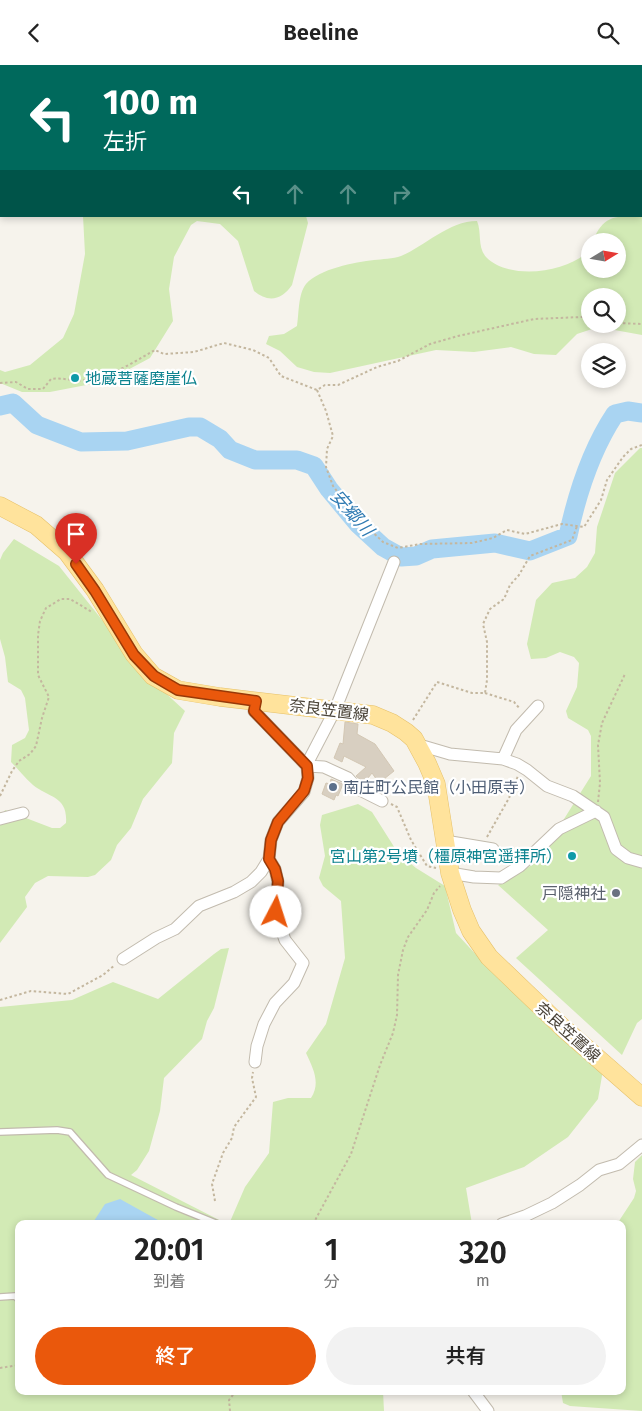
<!DOCTYPE html>
<html lang="ja">
<meta charset="utf-8">
<style>
:root{--surface:#fff;--page:#f2f2f2;--text:#222;--muted:#767676;--accent:#ea580c}
body{margin:0;font-family:"Fira Sans","Noto Sans JP",sans-serif;background:var(--page);color:var(--text);height:100vh;display:flex;flex-direction:column;font-size:19px;white-space:nowrap}
*{box-sizing:border-box;margin:0}
p{font-size:16px;color:var(--muted)}
.icon{flex:none;width:28px;height:28px;fill:none;stroke:currentColor;stroke-width:2;stroke-linecap:round;stroke-linejoin:round}
.map{position:relative;flex:1;overflow:hidden}
.details{position:absolute;left:15px;top:1155px;width:611px;height:175px;display:flex;flex-direction:column;background:var(--surface);border-radius:10px;box-shadow:0 2px 8px #0003}
.details>*{flex:none}
.top-card{position:absolute;left:0px;top:0px;width:642px;height:152px;box-shadow:0 2px 8px #0003;background:#00695c;color:#fff;overflow:hidden}
.needle{width:32px;rotate:79deg}
.controls{position:absolute;left:581px;top:168px;display:grid;gap:10px}
.controls a{display:grid;place-items:center;width:45px;height:45px;border-radius:50%;background:var(--surface);box-shadow:0 2px 8px #0003;font-size:25px}
.pin{position:absolute;display:grid;place-items:center;width:42px;height:42px;color:#fff;margin:-51px -21px;border-radius:50% 50% 50% 0;rotate:-45deg;box-shadow:0 0 5px #0007}
.pin .icon{rotate:45deg}
.me{position:absolute;width:55px;margin:-28px;rotate:5deg;stroke-linejoin:round;filter:drop-shadow(0 0 4px #0008)}
.turn{display:flex;align-items:center;gap:18px;height:105px;padding:0 20px;font-size:22px}
.turn .icon{width:65px;height:65px;stroke-width:2.5}
.turn b{display:block;font-size:35px;line-height:42px}
.lanes{display:flex;align-items:center;height:48px;padding:0 20px;background:#0003;justify-content:center;gap:25px;direction:ltr}
.lanes .off{opacity:.35}
.eta{display:flex;justify-content:space-evenly;align-items:center;height:85px;text-align:center}
.eta b{font-size:30px;font-weight:600;line-height:35px}
.primary-button{display:flex;gap:10px;margin-top:auto;padding:10px 20px}
.primary-button a{flex:1;height:58px;border-radius:30px;background:var(--accent);color:#fff;font-size:20px;font-weight:600;line-height:58px;text-align:center}
.primary-button a+a{background:var(--page);color:var(--text)}
header{display:flex;justify-content:space-between;align-items:center;height:65px;padding:0 20px;background:var(--surface);font-size:22px;font-weight:600}
.map>svg:first-child{display:block}
.green{fill:#d2eab5;fill-rule:evenodd}
.water{fill:#a9d4f2}
.lines{fill:none;stroke-linecap:round;stroke-linejoin:round}
.river{stroke:#a9d4f2;stroke-width:19}
.building{fill:#d8cfc1;stroke:#d3c7b4}
.service-casing{stroke:#c2bbae;stroke-width:8}
.minor-casing{stroke:#c2bbae;stroke-width:13}
.primary-casing{stroke:#e6c16a;stroke-width:19}
.path{stroke:#c4b79f;stroke-width:2;stroke-dasharray:2.5 2.5;stroke-linecap:butt}
.service{stroke:#fff;stroke-width:5.5}
.minor{stroke:#fff;stroke-width:11}
.primary{stroke:#ffe39c;stroke-width:18}
.route-casing{stroke:#983908;stroke-width:12}
.route{stroke:#ea580c;stroke-width:9}
.culture-dot{fill:#0f9aa8;stroke:#fff;stroke-width:2}
.service-dot{fill:#5c6f8a;stroke:#fff;stroke-width:2}
.worship-dot{fill:#6b7280;stroke:#fff;stroke-width:2}
.labels{text-anchor:middle;dominant-baseline:central;stroke-width:4.5;stroke-linejoin:round;paint-order:stroke}
.culture-label{font-size:16px;fill:#0d838f;stroke:#fff;text-anchor:start}
.street-label{font-size:16px;fill:#4b4439;stroke:#fff}
.service-label{font-size:16px;fill:#4e5e75;stroke:#fff;text-anchor:start}
.worship-label{font-size:16px;fill:#5b616d;stroke:#fff;text-anchor:end}
.water-label{font-size:18px;font-style:italic;fill:#2e7ab2;stroke:#fff}
</style>
<header><svg class="icon" aria-label="back" viewBox="0 0 24 24"><path d="M15 5l-7 7 7 7"/></svg>Beeline<svg class="icon" aria-label="search" viewBox="0 0 24 24"><circle cx="10" cy="10" r="6"/><path d="M15 15l6 6"/></svg></header>
<div class="map">
<svg width="642" height="1346" viewBox="0 0 642 1346">
<rect width="100%" height="100%" fill="#f6f3ec"/>
<path class="green" d="M98,0H287V1Z
M642,130V270L598,262L577,269L556,290L534,289L511,282L474,287L436,285L330,308L314,307L297,302L280,286L266,279L269,271L284,269L297,261C299,249 298,229 306,219C319,204 355,197 374,195C382,194 393,194 401,191C425,181 449,156 477,156C482,167 477,182 486,192C509,216 570,208 590,184V204H618V176H593C603,150 616,151 641,151ZM590,231H618V259H590Z
M83,151H306L308,158L292,220C282,235 268,238 254,226L238,176L220,159L197,156L191,160L174,192L169,224L173,256L150,293L107,316L50,327H22L0,318V305L5,307L30,300L63,273L74,249L85,189Z
M640,383H642V954L637,958L622,990L516,893L548,865L498,820L537,797L591,711V671L588,665L568,653L566,646L577,622L579,598L574,592L560,587L546,593L531,594L527,579L536,535L552,518L575,513L587,502L595,488L597,462L615,408Z
M14,474L59,501L146,610L185,646L174,668L172,698L143,734L131,763L117,780L111,795L95,810L88,812L48,811L35,818L25,832L27,842L0,878V757L5,745L52,763H60L66,758C68,731 49,733 33,720C25,713 18,704 11,697L12,680L25,673L29,665L25,633L21,625L8,617L5,592L0,574V495L3,488Z
M358,739L372,747L398,788L416,803L445,821L456,868L481,895L603,1005L598,1034L568,1072L524,1102L466,1123L472,1159H229L245,1122L269,1088L273,1037L288,1033H311C321,1018 313,1003 306,988L326,959L345,893L341,836L323,821L319,813L325,791L320,760L322,750Z
M229,883L214,943L207,956L202,974L164,1013L160,1046L149,1086L137,1105L131,1110L227,1159H19V1326H383L384,1346H0V942L72,935L113,917L158,934L214,889L221,884Z
M642,1090V1346L570,1341L563,1338L561,1326H622V1159H617L634,1133L636,1126L633,1114L635,1097Z"/>
<path class="water" d="M120,1134L165,1159H92L105,1139Z"/>
<g class="lines">
<path class="river" d="M0,341L13,338L37,360L81,377L127,376L189,362H200L220,374L230,385L255,395H297L314,401L329,424L358,459L383,482L401,492L416,491L432,484L495,478L530,486L568,471C577,429 591,385 615,349L628,346L642,348"/>
</g>
<path class="building" d="M345,657L358,659L357,669L375,679L394,706L379,718L372,708L364,718L356,711L366,702L344,691L342,697L334,693L340,678L343,679Z
M331,714L343,719L338,731L336,730L334,735L322,729L326,718L330,719Z"/>
<g class="lines">
<g class="service-casing">
<path id="service" d="M479,0H511
M0,1067L57,1065L70,1067L108,1110L176,1142L218,1159
M0,1232L15,1231L19,1235"/>
</g>
<g class="minor-casing">
<path id="minor" d="M256,636L254,646L307,701L324,702L348,713L358,724L382,736
M416,679L450,689L503,694L517,699L527,705L547,721L573,731L604,752L616,784L628,793L642,797
M503,694L516,665L538,641
M0,754L23,748
M445,776L493,784
M450,808L474,812L501,813L520,801L559,764L596,746
M123,894L156,873L175,864L199,841L234,827L251,817L261,807L269,794L271,775L278,757L304,727L308,713L307,701L309,695L335,645L394,497
M255,997L257,981L264,959L275,938L294,918L303,898L285,875L275,847L278,817L275,804L269,794
M502,1159L525,1151L552,1138L580,1120L599,1105L619,1099L642,1080
M473,1326L488,1346"/>
</g>
<g class="primary-casing">
<path id="primary" d="M0,441L36,460L67,487L95,525L134,589L153,611L178,625L220,632L373,650L392,658L406,667L414,674L427,698L436,719L450,808L462,845L471,866L489,892L562,962L642,1032"/>
</g>
<path class="path" d="M618,258L642,259
M0,318L16,317L28,324H43L51,314C63,312 74,317 86,315C111,312 134,297 155,285L164,289L194,287L224,278L253,285L269,293L281,311L317,325L325,320H338L377,302L398,296L430,279L458,271L534,254L582,252L590,253
M317,325L326,346L333,371L327,384L326,402L333,421L359,454L383,477L398,483L420,479L472,478L493,473L507,465L525,469L562,459L584,462L601,435L607,415L623,392L631,384L642,380
M485,628L514,637L520,644
M413,655L437,617L472,628H485L487,615V577L483,559L490,544L504,534L510,520L519,510L530,491L572,475L577,461
M0,731L12,706L19,696L30,689L36,681L42,653L49,632L38,610V570L40,556L46,543L61,534H70L92,547
M598,737L600,718L598,680L602,658L625,609
M391,739L397,742L411,775L427,801L436,803
M487,772L509,733L518,711
M0,935L31,926L68,929L103,910L115,900
M215,1136L212,1119L223,1088L232,1073L234,1062L256,1032L252,1013L253,1007
M313,1159L351,1089L380,1000L393,968L397,950L398,910L403,885L408,872L427,845L434,828L440,821
M0,1303L19,1300
M230,1346L229,1335L236,1326"/>
<use href="#service" class="service"/>
<use href="#minor" class="minor"/>
<use href="#primary" class="primary"/>
</g>
<g class="lines">
<g class="route-casing">
<path id="route" d="M76,499L95,526L134,590L154,611L178,625L256,636L254,646L307,701L308,713L304,726L278,757L271,775L269,794L275,804L278,816L276,847"/>
</g>
<use href="#route" class="route"/>
</g>
<g class="culture-dot">
<circle cx="75" cy="313" r="5"/>
<circle cx="572" cy="791" r="5"/>
</g>
<circle class="service-dot" cx="333" cy="722" r="5"/>
<circle class="worship-dot" cx="616" cy="828" r="5"/>
<g class="labels">
<g class="culture-label">
<text x="85" y="313">地蔵菩薩磨崖仏</text>
<text x="562" y="791" text-anchor="end">宮山第2号墳（橿原神宮遥拝所）</text>
</g>
<g class="street-label">
<text transform="translate(329 645) rotate(7)">奈良笠置線</text>
<text transform="translate(568 967) rotate(42)">奈良笠置線</text>
</g>
<g class="service-label">
<text x="343" y="722">南庄町公民館（小田原寺）</text>
</g>
<g class="worship-label">
<text x="606" y="828">戸隠神社</text>
</g>
<g class="water-label">
<text transform="translate(352 448) rotate(49)">安郷川</text>
</g>
</g>
</svg>
<div class="controls">
<a><svg class="needle" viewBox="-14 -14 28 28"><path d="M0-13l5 13h-10z" fill="#e53935"/><path d="M0 13l5-13h-10z" fill="#767676"/></svg></a>
<a><svg class="icon" aria-label="search" viewBox="0 0 24 24"><circle cx="10" cy="10" r="6"/><path d="M15 15l6 6"/></svg></a>
<a><svg class="icon" aria-label="layers" viewBox="0 0 24 24"><path d="M12 4l9 5-9 5-9-5zM3 14l9 5 9-5"/></svg></a>
</div>
<div class="pin" style="left:76px;top:499px;background:#d93025"><svg class="icon" aria-label="arrive" viewBox="0 0 24 24"><path d="M6 21V4h12l-3 4 3 4H6"/></svg></div>
<svg class="me" style="left:276px;top:847px" viewBox="-20 -20 40 40"><circle r="19" fill="#fff"/><path d="M0-13L10 11 0 6-10 11z" fill="#ea580c"/></svg>
<div class="top-card">
<div class="turn"><svg class="icon" aria-label="left" viewBox="0 0 24 24"><path d="M17 20v-9H6M10 6l-5 5 5 5"/></svg><div><b>100 m</b>左折</div></div>
<div class="lanes"><svg class="icon" aria-label="left" viewBox="0 0 24 24"><path d="M17 20v-9H6M10 6l-5 5 5 5"/></svg><svg class="icon off" aria-label="ahead" viewBox="0 0 24 24"><path d="M12 20V5M6 11l6-6 6 6"/></svg><svg class="icon off" aria-label="ahead" viewBox="0 0 24 24"><path d="M12 20V5M6 11l6-6 6 6"/></svg><svg class="icon off" aria-label="right" viewBox="0 0 24 24"><path d="M7 20v-9h11M14 6l5 5-5 5"/></svg></div>
</div>
<section class="details">
<div class="eta">
<div><b>20:01</b><p>到着</p></div>
<div><b>1</b><p>分</p></div>
<div><b>320</b><p>m</p></div>
</div>
<div class="primary-button"><a>終了</a><a>共有</a></div>
</section>
</div>
